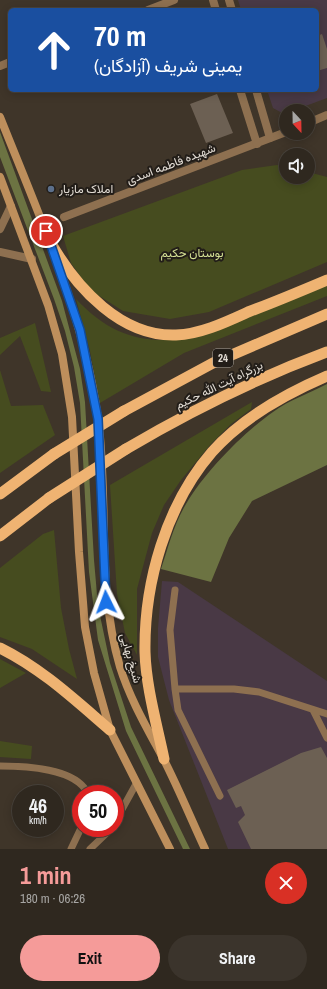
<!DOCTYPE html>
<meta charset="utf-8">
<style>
:root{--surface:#2f281f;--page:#3b342c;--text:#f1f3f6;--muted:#a7a6a4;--line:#4a443d;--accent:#f59b99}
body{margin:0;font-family:"Archivo Narrow",Vazirmatn,sans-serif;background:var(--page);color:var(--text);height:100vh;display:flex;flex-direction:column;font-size:15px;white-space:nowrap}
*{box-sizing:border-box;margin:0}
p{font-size:13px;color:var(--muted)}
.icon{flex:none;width:22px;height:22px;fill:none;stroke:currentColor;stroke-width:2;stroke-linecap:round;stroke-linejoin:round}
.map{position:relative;height:849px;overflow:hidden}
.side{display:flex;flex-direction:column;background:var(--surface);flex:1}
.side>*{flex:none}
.hud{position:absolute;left:8px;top:8px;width:311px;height:84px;border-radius:6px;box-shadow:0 2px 10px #0003,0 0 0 1px var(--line);background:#1a4fa0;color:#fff;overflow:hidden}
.needle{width:26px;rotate:158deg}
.tools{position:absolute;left:279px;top:104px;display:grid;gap:8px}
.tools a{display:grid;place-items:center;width:36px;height:36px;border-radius:50%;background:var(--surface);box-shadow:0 2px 10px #0003,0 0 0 1px var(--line);font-size:20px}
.speed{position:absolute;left:12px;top:785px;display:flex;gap:8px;font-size:20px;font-weight:700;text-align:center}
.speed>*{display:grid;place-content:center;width:52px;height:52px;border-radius:50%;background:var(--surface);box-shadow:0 2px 10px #0003,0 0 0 1px var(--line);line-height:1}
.speed small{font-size:10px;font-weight:400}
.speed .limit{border:6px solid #d22;background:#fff;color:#111}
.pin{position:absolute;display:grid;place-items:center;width:34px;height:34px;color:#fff;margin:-17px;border:2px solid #fff;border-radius:50%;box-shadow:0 1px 4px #0007}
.me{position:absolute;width:44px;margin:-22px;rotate:357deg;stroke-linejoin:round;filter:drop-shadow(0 0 3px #0008)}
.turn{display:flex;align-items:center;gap:14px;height:84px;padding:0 20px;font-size:18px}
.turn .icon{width:52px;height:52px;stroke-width:2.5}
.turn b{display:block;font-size:28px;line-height:34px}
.round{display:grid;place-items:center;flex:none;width:42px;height:42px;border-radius:21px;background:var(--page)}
.overview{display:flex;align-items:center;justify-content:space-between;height:68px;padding:0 20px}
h1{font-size:24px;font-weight:700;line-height:30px;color:var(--accent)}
.primary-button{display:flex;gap:8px;margin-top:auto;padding:8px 20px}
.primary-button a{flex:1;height:46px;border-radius:24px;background:var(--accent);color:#111;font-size:16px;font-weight:700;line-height:46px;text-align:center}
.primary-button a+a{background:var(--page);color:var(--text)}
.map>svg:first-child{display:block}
.commercial{fill:#493945}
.green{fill:#464c1f}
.forest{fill:#6c7342}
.building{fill:#6c6053}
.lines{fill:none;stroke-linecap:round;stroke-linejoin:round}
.service{stroke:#8e7050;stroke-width:7}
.minor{stroke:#8e7050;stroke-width:8}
.tertiary{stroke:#8e7050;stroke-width:8}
.secondary{stroke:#be8f5c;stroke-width:8}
.trunk{stroke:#efb372;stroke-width:11}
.trunk-bridge{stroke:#efb372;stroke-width:11}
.route-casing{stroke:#114b97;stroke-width:10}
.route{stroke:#1a73e8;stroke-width:7}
.service-dot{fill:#5c6f8a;stroke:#221d18;stroke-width:1.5}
.labels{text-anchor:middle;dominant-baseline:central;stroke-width:4;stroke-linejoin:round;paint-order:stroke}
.shield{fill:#221d18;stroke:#a8a39c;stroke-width:1}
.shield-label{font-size:11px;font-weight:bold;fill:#e2dcd4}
.street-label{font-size:12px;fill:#e2dcd4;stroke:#221d18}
.poi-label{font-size:12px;fill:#e2dcd4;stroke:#221d18;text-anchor:start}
.park-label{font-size:12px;fill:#d5e194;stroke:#221d18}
</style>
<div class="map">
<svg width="327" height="849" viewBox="0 0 327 849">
<rect width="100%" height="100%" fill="#3f3529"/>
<path class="commercial" d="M238,0H327V98L292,111H286L284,114L273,108L267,90H317V10H241Z
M162,581L178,582L327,681V849H228L169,700L158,657V628Z"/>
<path class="green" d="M277,165L286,167V177H308V172L327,177V262L209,312L170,319L123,311L90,290L71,263L63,236L242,170Z
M327,286V296L184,353L100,403L90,351L76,299C107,332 138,344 183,339Z
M35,323L51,392L41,391L20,336L0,355V338Z
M0,370L11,406L43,405L55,435L0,473Z
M252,402L251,409L231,424L210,445L181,480L164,505L152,533L137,589V655L125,633L117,594L110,485Z
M54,530L61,608L69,649L77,679L32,649L0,637V568L43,534Z
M0,659L26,673L0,688Z
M0,741L32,746L31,759L0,757Z"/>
<path class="forest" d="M0,132L62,301L80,369L85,402L94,560L98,606L110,663L131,727L190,849H183L126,731L98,640L89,572L80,403L74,367L65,331L54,299L0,157Z
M327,384V465L252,501L229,538L211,582L161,569C168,548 174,524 186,504C205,472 243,433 273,412C289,400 310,393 327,384Z"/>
<path class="building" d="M322,34L327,49V68L317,71V36Z
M217,94L233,133L206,143L190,104Z
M321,747L327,758V849H251L238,822L245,815L241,806L236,808L227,790L301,753Z"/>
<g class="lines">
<path class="service" d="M175,590L170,630L175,689H234L259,692L327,714
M175,689L178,710L220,796
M313,710L327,738
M0,766C24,766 77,768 88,794
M115,822L136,784
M71,849L81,828
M90,849L112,828"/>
<path class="minor" d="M148,10L174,0
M0,66L10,62
M308,123L327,115
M64,217L286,132"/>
<path class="tertiary" d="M213,0L216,10
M229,0L232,10
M240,90L257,144
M256,90L270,138
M0,229L11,206
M0,252L32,259"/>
<path class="secondary" d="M0,117C39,215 83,312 98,418C109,501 96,585 120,667C130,699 147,728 163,758C178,787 191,819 205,849
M0,177L48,305L62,354L72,417L79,552L85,627L94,673L110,730L170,849"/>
<path class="trunk" d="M52,245C77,288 121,337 176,335C201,334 226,322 248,312C275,302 301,291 327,280
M124,411L213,363L327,314
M126,449C190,411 257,378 327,352
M0,494L54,454
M0,536L49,498
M0,648C41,668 75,700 110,730
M164,759C157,725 146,687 145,652C144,583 166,505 212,452C242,418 285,394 327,376"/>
<path class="trunk-bridge" d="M54,454L124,411
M49,498L126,449"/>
</g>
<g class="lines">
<g class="route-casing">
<path id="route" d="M46,231L80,330L98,419L106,602"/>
</g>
<use href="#route" class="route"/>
</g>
<circle class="service-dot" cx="51" cy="189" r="4"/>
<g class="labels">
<rect class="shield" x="213" y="349" width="20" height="18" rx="3"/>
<g class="shield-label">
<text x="223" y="358">24</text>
</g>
<g class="street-label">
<text transform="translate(171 164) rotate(-21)">شهیده فاطمه اسدی</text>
<text transform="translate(219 385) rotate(-26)">بزرگراه آیت الله حکیم</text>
<text transform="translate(131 658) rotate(74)">شیخ بهایی</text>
</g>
<g class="poi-label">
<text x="59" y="189">املاک مازیار</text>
</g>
<g class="park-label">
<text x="192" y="253">بوستان حکیم</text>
</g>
</g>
</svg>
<div class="tools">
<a><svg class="needle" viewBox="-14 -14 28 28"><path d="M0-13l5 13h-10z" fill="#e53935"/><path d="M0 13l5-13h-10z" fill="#a7a6a4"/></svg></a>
<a><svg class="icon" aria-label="sound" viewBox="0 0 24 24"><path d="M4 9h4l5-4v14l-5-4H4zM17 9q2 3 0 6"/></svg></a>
</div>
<div class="speed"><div>46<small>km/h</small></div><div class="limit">50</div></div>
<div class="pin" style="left:46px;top:231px;background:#d93025"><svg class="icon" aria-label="arrive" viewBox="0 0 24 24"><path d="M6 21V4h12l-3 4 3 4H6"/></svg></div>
<svg class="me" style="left:106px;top:602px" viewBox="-20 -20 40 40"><path d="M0-17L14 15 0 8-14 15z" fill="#1a73e8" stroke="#fff" stroke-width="4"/></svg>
<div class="hud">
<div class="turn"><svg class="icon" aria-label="ahead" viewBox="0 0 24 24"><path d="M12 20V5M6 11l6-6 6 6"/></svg><div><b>70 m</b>یمینی شریف (آزادگان)</div></div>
</div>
</div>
<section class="side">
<div class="overview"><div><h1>1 min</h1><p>180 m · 06:26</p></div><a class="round" style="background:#d93025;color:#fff"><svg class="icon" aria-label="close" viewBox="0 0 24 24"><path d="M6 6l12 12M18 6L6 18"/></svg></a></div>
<div class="primary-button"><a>Exit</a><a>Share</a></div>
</section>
